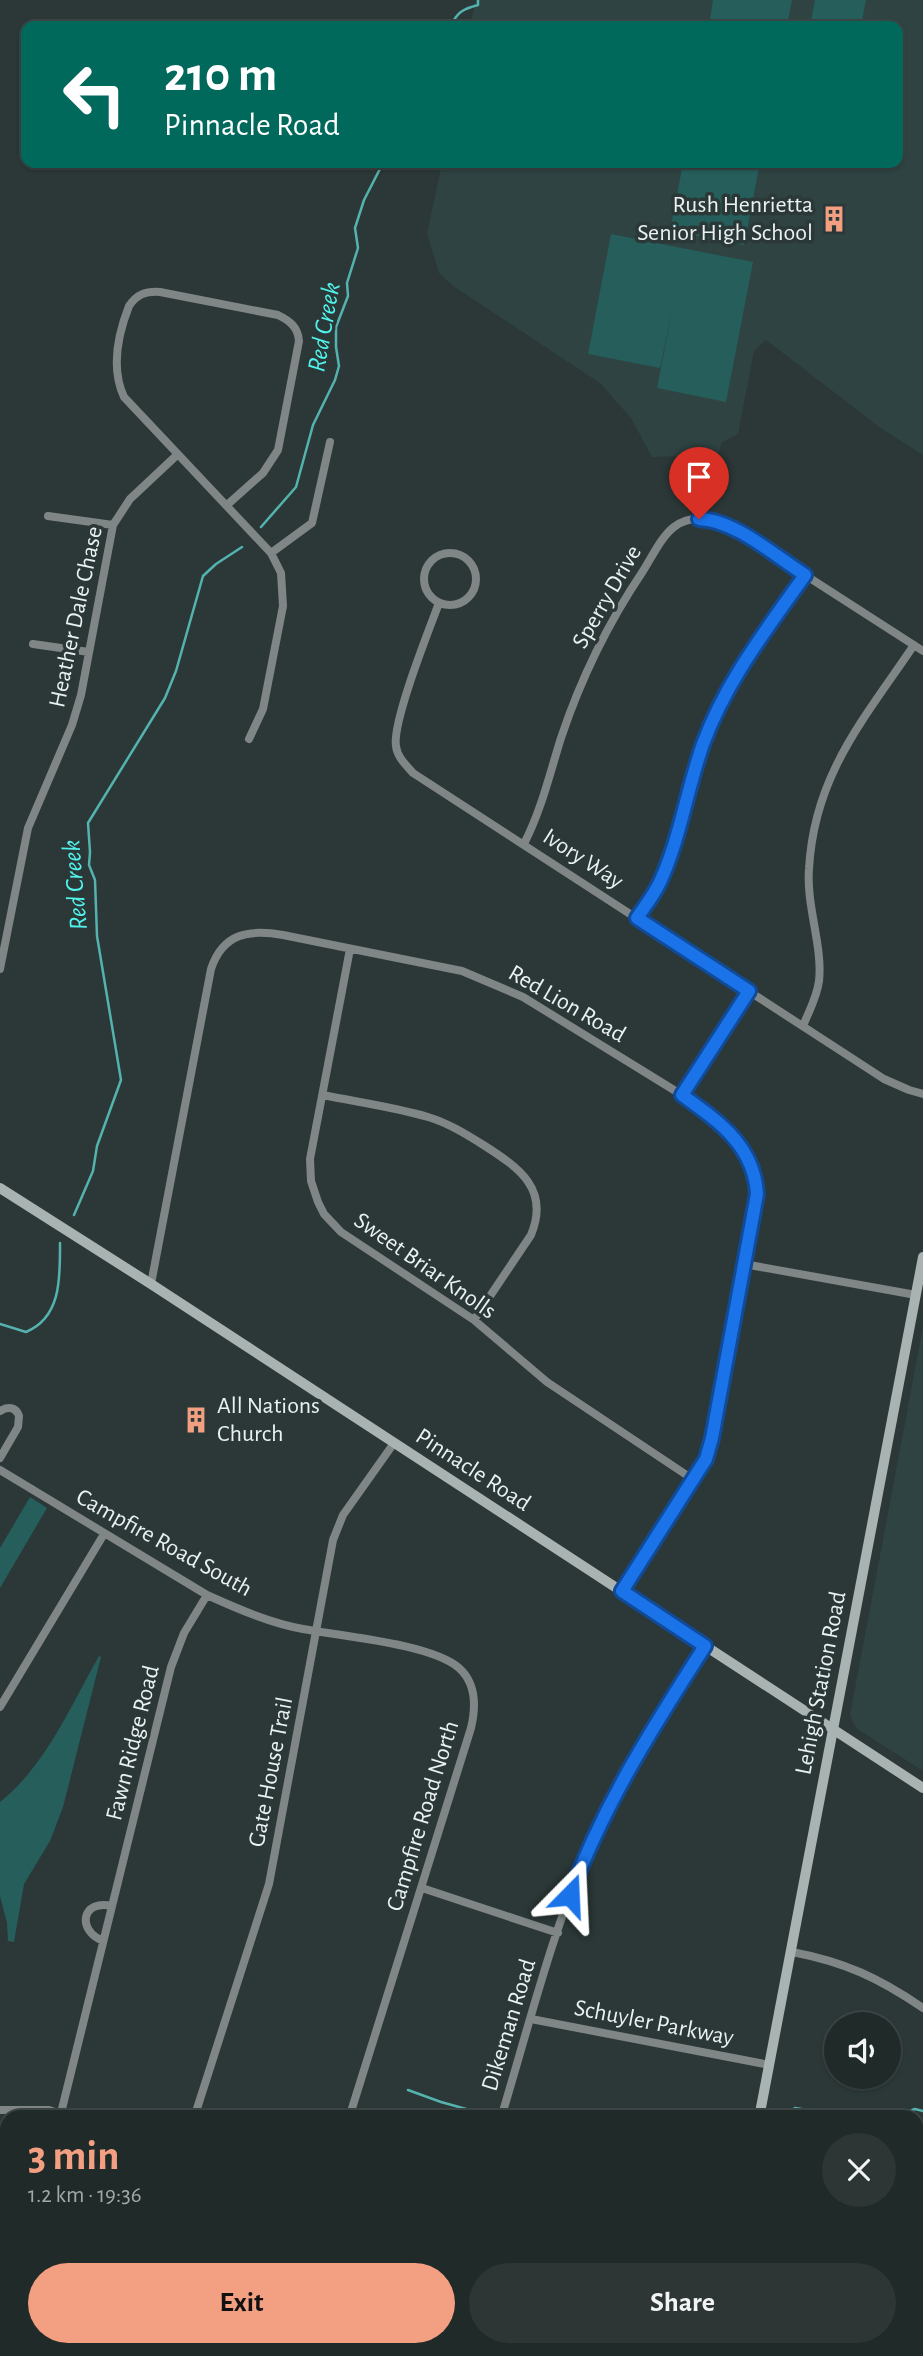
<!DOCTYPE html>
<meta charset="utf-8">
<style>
:root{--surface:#202a29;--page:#2d3635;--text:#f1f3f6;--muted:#a2a7a8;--line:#3d4646;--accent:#f3a082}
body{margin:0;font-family:"Alegreya Sans",sans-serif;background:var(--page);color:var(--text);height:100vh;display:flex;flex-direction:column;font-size:26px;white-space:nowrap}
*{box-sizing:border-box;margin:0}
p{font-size:23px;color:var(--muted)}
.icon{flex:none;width:38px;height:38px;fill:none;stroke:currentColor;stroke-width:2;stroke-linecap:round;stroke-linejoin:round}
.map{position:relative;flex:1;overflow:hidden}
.drawer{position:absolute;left:0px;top:2110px;width:924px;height:247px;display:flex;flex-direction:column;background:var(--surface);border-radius:21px 21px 0 0;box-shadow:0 2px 5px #0004,0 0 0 2px var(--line)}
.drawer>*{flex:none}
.top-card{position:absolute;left:21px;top:21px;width:882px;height:147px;border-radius:14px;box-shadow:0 2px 5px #0004,0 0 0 2px var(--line);background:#00695c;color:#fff;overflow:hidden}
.controls{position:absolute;left:824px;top:2012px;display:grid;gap:14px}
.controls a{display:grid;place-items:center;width:77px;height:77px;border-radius:50%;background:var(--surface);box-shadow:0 2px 5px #0004,0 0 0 2px var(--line);font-size:35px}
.pin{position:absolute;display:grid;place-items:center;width:60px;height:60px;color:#fff;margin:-72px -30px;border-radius:50% 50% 50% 0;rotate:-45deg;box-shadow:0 0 7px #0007}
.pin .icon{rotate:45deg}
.me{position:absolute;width:77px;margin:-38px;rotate:21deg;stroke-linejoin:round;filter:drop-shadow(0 0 5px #0008)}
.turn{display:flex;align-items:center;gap:24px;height:147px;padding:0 28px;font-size:32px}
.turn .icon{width:91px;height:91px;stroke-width:2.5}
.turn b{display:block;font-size:49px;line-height:60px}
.round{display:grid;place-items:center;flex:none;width:74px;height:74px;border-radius:37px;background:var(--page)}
.head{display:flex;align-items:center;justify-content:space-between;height:119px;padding:0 28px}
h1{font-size:42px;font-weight:700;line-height:52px;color:var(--accent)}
.cta{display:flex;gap:14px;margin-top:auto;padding:14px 28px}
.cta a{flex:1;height:80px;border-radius:42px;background:var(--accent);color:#111;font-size:28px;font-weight:700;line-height:80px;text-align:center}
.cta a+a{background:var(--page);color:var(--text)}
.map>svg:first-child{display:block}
.built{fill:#2e4342}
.green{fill:#255e5b}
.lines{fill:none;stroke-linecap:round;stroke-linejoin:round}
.stream{stroke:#54b3af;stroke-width:2.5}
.street{stroke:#7f8685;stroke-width:8}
.secondary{stroke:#a9b3b2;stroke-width:10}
.route-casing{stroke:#114b97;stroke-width:18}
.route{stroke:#1a73e8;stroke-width:12}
.labels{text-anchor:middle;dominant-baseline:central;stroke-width:7;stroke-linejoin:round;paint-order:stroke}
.poi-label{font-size:24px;fill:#e9f1f1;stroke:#2b3837;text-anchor:end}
.street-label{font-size:24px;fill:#e9f1f1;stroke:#2b3837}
.water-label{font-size:26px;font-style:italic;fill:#51f4ec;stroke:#2b3837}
</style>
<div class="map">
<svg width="923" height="2356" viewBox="0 0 923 2356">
<rect width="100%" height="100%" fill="#2b3837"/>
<path class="built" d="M476,0H923V455L882,429L766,340L754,351L738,434L722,442L718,455L652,457L631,418L600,383L453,286L439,273L427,234L442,163H898V26H470Z
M923,1327V1771L856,1728L850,1715Z"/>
<path class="green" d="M713,0H792L787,26H709Z
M815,0H866L861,26H810Z
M683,163H760L744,245L670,231Z
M611,234L753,262L726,402L657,388L672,311L660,368L588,354Z
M30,1497L47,1508L0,1588V1548Z
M99,1656L101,1657L63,1807L50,1841L24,1884L14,1942L8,1941L7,1923L0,1896V1802C46,1765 70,1707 99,1656Z"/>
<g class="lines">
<path class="stream" d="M451,26C457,12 463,9 478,5V0
M261,527L296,487L313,425L335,380L339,366L336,347V327L348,296L347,283L358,248L355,228L364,200L383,163
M74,1215L93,1171L97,1146L121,1080L97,936L95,880L89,865L90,852L88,823L165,698L176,671L203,576L216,564L242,547
M0,1324L26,1332C62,1317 60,1276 60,1243
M408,2090L441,2102L484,2114
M783,2118L795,2108L858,2118
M861,2118L898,2115L915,2109L923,2111
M0,2178L7,2181"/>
<path class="street" d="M227,505L263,473L278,450L299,341C298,327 290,321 278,315L160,292C146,291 137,294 129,306C118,334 111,369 124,397L271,553L281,573L283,606L263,709L249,739
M48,516L113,525
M271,553L312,523L330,442
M424 579a26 26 0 1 1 52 0a26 26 0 1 1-52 0Z
M439,603C429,630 392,722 396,746C397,757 406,765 413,773L884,1079L909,1090L923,1094
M33,644L89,652
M524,844C542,808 549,776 561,738C581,678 608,623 643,571C652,557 661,537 674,527C690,515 712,517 729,526L923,651
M637,918C645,906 654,895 660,882C680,839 687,789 703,744C725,681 767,629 805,575
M350,949L310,1159L311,1181L318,1202L324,1214L341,1232L474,1320L547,1382L694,1480
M0,969L28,828L72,725L81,695L113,525L130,499L178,454
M803,1026C809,1011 817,997 819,981C823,947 806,905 809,869C814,775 864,719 914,645
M323,1095C357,1102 394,1107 428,1117C448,1123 466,1134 485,1146C519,1168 550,1189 531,1235L474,1320
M682,1095L749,991
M744,1264L916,1295
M151,1284L211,969C223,933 249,929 283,935L462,971L523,997L682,1095L721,1123L740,1144L750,1162L757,1194L709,1448L700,1470L622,1591
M0,1411C8,1406 16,1407 19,1416L18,1427L0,1458
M0,1470L207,1595C238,1609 270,1623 303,1629C341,1636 432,1644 459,1668C477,1684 476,1707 471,1728L349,2118
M0,1707L104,1534
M422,1888L558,1933
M103,1941C76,1930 82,1899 112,1906
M792,1952C845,1962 879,1978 923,2008
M531,2019L770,2065
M0,2110H49L73,2118
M61,2113L171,1667L184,1633L207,1595
M194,2118L269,1884L333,1540L343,1515L394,1443
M501,2118C530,2022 555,1920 597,1829C627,1765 667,1706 705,1646
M0,2283L7,2288
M105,2350L115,2356
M257,2356L261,2350
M425,2356L427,2350
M564,2356L566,2350"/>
<path class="secondary" d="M0,1188L151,1284L923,1788
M759,2118L923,1257
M713,2356L715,2350"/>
</g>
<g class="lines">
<g class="route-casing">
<path id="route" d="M570,1895C604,1804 653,1727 705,1646L622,1591L706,1459L712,1438L757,1194C754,1145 718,1121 682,1095L749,991L637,918C645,906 654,895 660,882C680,839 687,789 703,744C726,681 767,629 805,575C775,556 735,520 699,519"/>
</g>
<use href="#route" class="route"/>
</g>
<defs>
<g id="building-bare" transform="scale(2.1)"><path d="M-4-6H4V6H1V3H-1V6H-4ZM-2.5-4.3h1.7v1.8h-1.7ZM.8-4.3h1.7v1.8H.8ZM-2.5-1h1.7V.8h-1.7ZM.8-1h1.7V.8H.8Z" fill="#f3a082" stroke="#2b3837" stroke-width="2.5" paint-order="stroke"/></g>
</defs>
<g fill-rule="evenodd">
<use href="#building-bare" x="834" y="219"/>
<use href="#building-bare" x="196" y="1420"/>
</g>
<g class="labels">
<g class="poi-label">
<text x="813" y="205">Rush Henrietta<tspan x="813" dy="28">Senior High School</tspan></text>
<text x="217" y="1406" text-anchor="start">All Nations<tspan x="217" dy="28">Church</tspan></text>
</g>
<g class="street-label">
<text transform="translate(607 597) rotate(-60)">Sperry Drive</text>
<text transform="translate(76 617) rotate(-78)">Heather Dale Chase</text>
<text transform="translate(583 859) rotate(33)">Ivory Way</text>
<text transform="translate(567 1004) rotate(30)">Red Lion Road</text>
<text transform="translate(425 1266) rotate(35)">Sweet Briar Knolls</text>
<text transform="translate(473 1470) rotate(33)">Pinnacle Road</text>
<text transform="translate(164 1543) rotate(29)">Campfire Road South</text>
<text transform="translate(821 1683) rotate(-79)">Lehigh Station Road</text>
<text transform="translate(133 1743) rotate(-76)">Fawn Ridge Road</text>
<text transform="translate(271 1772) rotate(-79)">Gate House Trail</text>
<text transform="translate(423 1816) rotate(-73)">Campfire Road North</text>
<text transform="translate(654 2023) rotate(11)">Schuyler Parkway</text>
<text transform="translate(509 2025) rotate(-73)">Dikeman Road</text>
</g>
<g class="water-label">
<text transform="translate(324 327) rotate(-80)">Red Creek</text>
<text transform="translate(75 885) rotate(-95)">Red Creek</text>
</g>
</g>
</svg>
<div class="controls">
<a><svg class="icon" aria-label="sound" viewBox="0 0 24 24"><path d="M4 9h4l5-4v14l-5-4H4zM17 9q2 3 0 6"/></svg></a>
</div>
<div class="pin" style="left:699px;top:519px;background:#d93025"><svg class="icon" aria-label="arrive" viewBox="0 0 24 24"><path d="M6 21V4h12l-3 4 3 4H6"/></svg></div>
<svg class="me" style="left:570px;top:1895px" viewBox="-20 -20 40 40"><path d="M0-17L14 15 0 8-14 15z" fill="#1a73e8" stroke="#fff" stroke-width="4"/></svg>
<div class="top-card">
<div class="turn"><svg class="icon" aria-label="left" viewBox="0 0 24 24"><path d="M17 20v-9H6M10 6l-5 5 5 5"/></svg><div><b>210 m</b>Pinnacle Road</div></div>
</div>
<section class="drawer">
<div class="head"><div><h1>3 min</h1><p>1.2 km · 19:36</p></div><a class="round"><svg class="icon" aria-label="close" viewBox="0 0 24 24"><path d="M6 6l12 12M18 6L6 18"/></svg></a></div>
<div class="cta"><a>Exit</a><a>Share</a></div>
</section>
</div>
